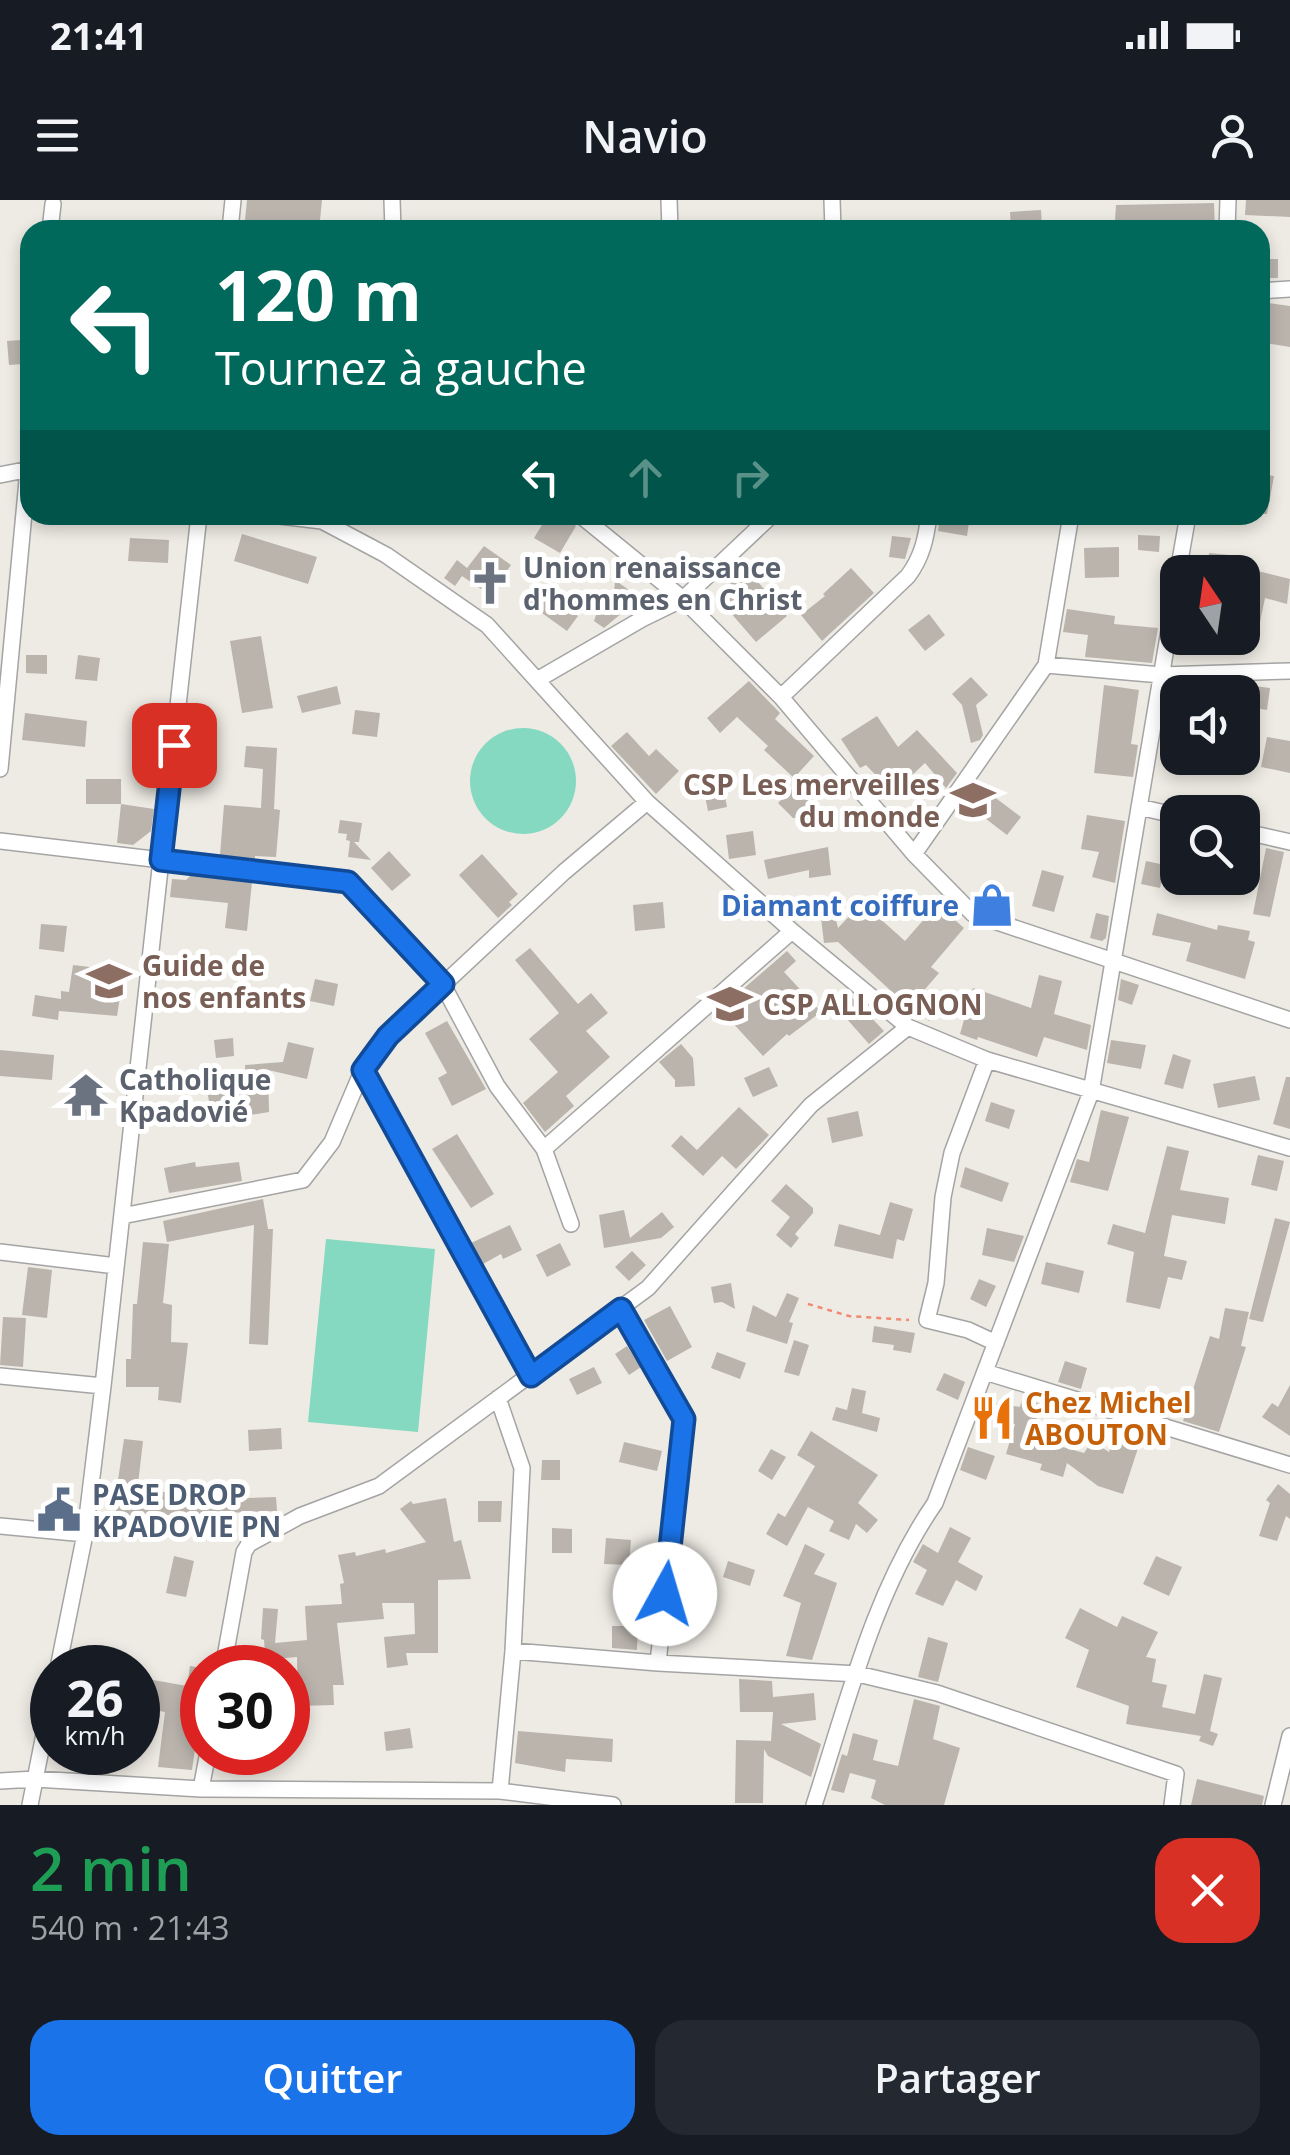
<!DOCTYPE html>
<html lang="fr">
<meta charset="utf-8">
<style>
:root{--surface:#171b24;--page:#242831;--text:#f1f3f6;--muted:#9ea1a6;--accent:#1a73e8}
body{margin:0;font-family:"Open Sans",sans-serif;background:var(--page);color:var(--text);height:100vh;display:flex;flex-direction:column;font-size:38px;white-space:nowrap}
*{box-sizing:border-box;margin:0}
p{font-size:32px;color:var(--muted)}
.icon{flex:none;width:55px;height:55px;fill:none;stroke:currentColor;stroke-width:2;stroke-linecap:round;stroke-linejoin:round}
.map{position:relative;height:1605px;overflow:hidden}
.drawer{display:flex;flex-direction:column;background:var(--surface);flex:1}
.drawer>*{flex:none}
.top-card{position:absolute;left:20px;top:20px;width:1250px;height:305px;border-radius:30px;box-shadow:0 5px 15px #0003;background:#00695c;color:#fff;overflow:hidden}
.needle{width:65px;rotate:347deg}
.fabs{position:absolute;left:1160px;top:355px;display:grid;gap:20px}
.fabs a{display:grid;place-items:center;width:100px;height:100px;border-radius:20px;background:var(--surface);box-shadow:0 5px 15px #0003;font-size:50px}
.speed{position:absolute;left:30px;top:1445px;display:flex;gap:20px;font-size:50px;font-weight:700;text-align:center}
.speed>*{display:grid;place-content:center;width:130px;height:130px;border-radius:50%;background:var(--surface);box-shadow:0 5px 15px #0003;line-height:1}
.speed small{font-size:25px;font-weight:400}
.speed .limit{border:15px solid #d22;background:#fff;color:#111}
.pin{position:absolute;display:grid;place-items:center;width:85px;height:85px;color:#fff;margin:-42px;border-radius:20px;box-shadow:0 5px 15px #0006}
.me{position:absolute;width:110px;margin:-55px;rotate:6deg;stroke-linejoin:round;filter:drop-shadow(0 0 8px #0008)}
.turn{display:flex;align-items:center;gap:35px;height:210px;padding:0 30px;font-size:45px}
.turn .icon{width:130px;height:130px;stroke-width:2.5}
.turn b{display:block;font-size:70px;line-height:85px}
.lanes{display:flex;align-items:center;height:95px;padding:0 30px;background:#0003;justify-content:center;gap:50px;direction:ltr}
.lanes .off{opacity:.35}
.round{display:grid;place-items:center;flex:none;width:105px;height:105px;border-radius:30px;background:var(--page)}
.summary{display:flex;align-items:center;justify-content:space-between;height:170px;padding:0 30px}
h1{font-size:60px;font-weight:600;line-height:75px;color:#1e9e55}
.action{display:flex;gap:20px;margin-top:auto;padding:20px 30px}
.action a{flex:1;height:115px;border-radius:30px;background:var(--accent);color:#fff;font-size:40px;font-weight:600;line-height:115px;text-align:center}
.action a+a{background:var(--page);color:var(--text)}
.status{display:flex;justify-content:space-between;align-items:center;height:70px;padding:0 50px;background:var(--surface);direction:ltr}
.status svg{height:28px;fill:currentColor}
header{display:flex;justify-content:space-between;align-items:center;height:130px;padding:0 30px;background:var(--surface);font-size:45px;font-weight:600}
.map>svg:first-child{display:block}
.pitch{fill:#85d9c0}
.building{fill:#bab4ad}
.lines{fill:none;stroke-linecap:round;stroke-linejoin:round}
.minor-casing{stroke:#a4a4a4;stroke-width:18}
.path{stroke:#f28971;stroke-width:2.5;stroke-dasharray:5 5;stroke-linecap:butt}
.minor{stroke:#fff;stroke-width:15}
.route-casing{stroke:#114b97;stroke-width:25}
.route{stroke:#1a73e8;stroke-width:18}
.labels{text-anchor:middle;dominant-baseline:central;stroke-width:10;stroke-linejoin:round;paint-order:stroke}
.worship-label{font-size:28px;font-weight:bold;fill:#5b616d;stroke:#fff;text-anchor:start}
.education-label{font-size:28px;font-weight:bold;fill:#785e54;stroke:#fff;text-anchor:start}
.shop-label{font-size:28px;font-weight:bold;fill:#366cbe;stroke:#fff;text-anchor:end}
.food-label{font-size:28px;font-weight:bold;fill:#c56008;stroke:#fff;text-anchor:start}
.service-label{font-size:28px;font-weight:bold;fill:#4e5e75;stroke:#fff;text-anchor:start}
</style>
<div class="status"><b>21:41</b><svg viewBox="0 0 49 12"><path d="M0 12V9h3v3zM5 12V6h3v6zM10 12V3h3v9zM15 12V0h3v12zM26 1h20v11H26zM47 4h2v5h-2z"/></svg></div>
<header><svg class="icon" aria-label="menu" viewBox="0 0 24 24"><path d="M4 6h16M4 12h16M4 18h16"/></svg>Navio<svg class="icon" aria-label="person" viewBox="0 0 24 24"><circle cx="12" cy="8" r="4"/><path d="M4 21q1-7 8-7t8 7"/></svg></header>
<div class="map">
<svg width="1290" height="1605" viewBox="0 0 1290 1605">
<rect width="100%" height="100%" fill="#eeebe4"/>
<path class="pitch" d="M470 581a53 53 0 1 1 106 0a53 53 0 1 1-106 0Z
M326,1039L435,1049L418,1232L308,1222Z"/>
<path class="building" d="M247,0H322L319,30H244Z
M1246,0H1290V17L1245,15Z
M1214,3L1215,30H1145V22L1115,20L1116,5Z
M1041,10L1042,30H1011L1010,12Z
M1260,59H1278V78H1260Z
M1260,102L1290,106V147L1260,142Z
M21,140L23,164L9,165L7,141Z
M1260,274L1274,276L1267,314H1260Z
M548,315H563L576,326L560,353L534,338Z
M940,315H970L967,336L938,331Z
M242,334L317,357L308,384L234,361Z
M1138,335L1160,336L1159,352L1138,350Z
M892,336L911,338L905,359L889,357Z
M130,338L169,340L168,363L128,361Z
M484,346L511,365L490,395L462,376L455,386L444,378L457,360L467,368Z
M1119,347V377L1085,378L1084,348Z
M1209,353L1250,357L1249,369L1290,379L1287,404L1265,398L1258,432L1242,429V372H1207Z
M851,368L874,393L822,441L801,415L825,396L823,394Z
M747,369L787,416L756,442L716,396Z
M615,380L640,398L604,428L594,421L599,406L614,394Z
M543,390L578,416L567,431L528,403Z
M1067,409L1115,416L1114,424L1158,428L1152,463L1085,457L1088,435L1063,432Z
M929,414L945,435L925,451L908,430Z
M261,436L273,508L242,513L230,441Z
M26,455H47V474L26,473Z
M78,455L100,458L97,481L75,479Z
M971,477L988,495L976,505L983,535L980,540L971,543L962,505L952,494Z
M749,481L780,513L775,519L814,556L794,578L764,550L768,546L737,517L720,533L707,518Z
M1104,485L1139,490L1131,544L1138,545L1133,577L1094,573Z
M1246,485L1270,488L1267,510L1243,506Z
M337,486L341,504L302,513L297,496Z
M355,510L380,513L377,537L352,534Z
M25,513L87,521L85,547L22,540Z
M877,516L898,547L917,530L957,573L946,588L925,563L893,593L866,565L860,568L841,539Z
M627,532L649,556L656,549L679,571L656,594L611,546Z
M1267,537L1290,541V573L1261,567Z
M246,546L277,548L274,609L280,610L276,657L255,656V660L220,655L224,605L261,608L263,569L244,567Z
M86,579H121V604H86Z
M797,584L815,602L798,618H793L778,603Z
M977,584L1021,617L1007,635L964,602Z
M723,587L727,607L708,611L704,591Z
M121,604L154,609L151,631L133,645L117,643Z
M1087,615L1125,621L1115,683L1092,677L1099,652L1081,649Z
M340,620L362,623L359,642H354L371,660L348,657L350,641L346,640L347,634L338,633Z
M753,631L756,655L729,659L726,635Z
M828,647L831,675L809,678V670L768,679L764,660Z
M1266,648L1284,652L1270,717L1253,714Z
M389,651L411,675L392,691L371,668Z
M482,654L518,694L509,702L512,705L498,718L459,675Z
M1146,661L1165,665L1160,688L1141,684Z
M1042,670L1064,676L1054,712L1032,706Z
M191,675L252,682L247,731L225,728L228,703L170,697L172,679L186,680Z
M940,701L958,717L955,720L964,728L931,767L939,773L920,795L938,809L929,821L904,803L838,742L824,743L821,718L835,716L838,728L860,705L873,718L876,715L905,741Z
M663,702L665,728L635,731L633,705Z
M1096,713L1109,716L1106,738L1102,741L1090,738Z
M1157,713L1217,730L1218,725L1250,731L1248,740L1255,742L1245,779L1186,761L1191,743L1152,735Z
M41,724L67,726L64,752L39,749Z
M530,748L578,804L591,793L608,813L586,831L610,857L566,896L574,906L545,932L523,903L558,872L529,839L559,813L515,760Z
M787,751L796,761L784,772L821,812L789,836L787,834L763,856L720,809Z
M73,765L124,771L117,816L59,811L58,820L32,816L35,795L61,799V791L69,792Z
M1039,775L1062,781L1054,814L1091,825L1087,850L1044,837L1037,857L978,837L977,840L960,834L973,788L1031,808Z
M315,779L338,784L334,806L310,801Z
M1121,779L1139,785L1132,805L1118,800Z
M844,789L884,831L869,844L831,801Z
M447,821L486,889L452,906L438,878L447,873L425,833Z
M233,838L234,856L216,858L214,840Z
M1111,840L1146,845L1141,869L1107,863Z
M288,842L314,848L307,879L268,870L269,912L244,916L242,900L210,906L207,891L246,884L245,865L283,862Z
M681,844L693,858L695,886L675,887V880L659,862Z
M0,850L54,855L52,880L0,876Z
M1173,854L1191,860L1183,889L1164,884Z
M769,867L778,886L753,897L744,878Z
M1255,876L1260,900L1218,908L1213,884Z
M1286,877H1290V929L1273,924Z
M991,902L1015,910L1009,929L985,921Z
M739,907L769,935L736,969L722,956L703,976L671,946L681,935L697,950Z
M1101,910L1129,917L1108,991L1070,982L1077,959L1089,962Z
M858,911L863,936L832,943L827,918Z
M457,934L494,994L471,1008L432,949Z
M1167,946L1189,951L1180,990L1229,998L1225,1024L1172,1015L1164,1056L1187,1061L1182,1080L1168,1077L1160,1109L1126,1102L1134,1052L1107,1044L1113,1024L1145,1033Z
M1258,955L1284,961L1277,991L1251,985Z
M195,962L196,967L239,962L242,981L169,993L164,968Z
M965,967L1009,983L1002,1002L960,987Z
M786,984L813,1008V1013L795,1034L799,1038L791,1048L776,1035L790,1017L771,1001Z
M263,999L268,1029H273L268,1145L249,1144L254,1025L167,1042L163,1021Z
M890,1002L913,1009L904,1041L897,1039L893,1059L834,1046L839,1024L880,1035Z
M624,1010L630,1038L662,1012L674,1027L661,1038L604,1048L599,1015Z
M1275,1018L1290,1022L1263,1122L1249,1119Z
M510,1025L522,1050L503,1059L501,1054L483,1064L471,1043Z
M987,1028L1024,1036L1014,1062L982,1055Z
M143,1042L169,1044L163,1103L172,1105L171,1142L188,1143L181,1203L158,1200L159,1187H126V1159H131L133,1104H137Z
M560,1043L571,1065L547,1077L536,1055Z
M632,1051L646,1065L629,1081L615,1067Z
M1046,1062L1084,1071L1079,1093L1041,1084Z
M28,1067L52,1070L47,1118L22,1115Z
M979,1079L996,1086L986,1107L970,1099Z
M731,1083L735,1109L722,1102L714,1103L711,1087Z
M787,1093L799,1098L789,1122L793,1123L787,1144L746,1131L753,1105L776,1117Z
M670,1106L692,1147L667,1161L644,1120Z
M1225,1108L1249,1112L1241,1146L1246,1147L1219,1232L1183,1221L1210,1136L1219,1139Z
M3,1117L26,1118L23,1167L0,1165Z
M874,1126L915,1133L911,1153L893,1150L894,1145L872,1142Z
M794,1140L809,1145L799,1176L784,1172Z
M627,1146L641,1167L629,1175L615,1154Z
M717,1152L746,1163L740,1179L711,1168Z
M1065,1161L1087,1168L1081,1189L1058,1182Z
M594,1167L602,1183L577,1195L569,1179Z
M944,1173L965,1182L958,1200L936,1190Z
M1290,1185V1236L1262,1217L1272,1203L1278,1207Z
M852,1188L866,1191L862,1213L880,1218L877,1232L832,1220L836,1207L847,1210Z
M1022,1199L1041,1204L1031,1238L1084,1253L1092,1241L1109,1252L1117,1226L1143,1233L1123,1294L1098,1286L1067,1263L1063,1277L1040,1270L1042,1264L1006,1254L1015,1224L986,1219L989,1202L1020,1207Z
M281,1228L282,1249L249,1251L248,1230Z
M811,1231L878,1275L858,1303L878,1320L867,1333L856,1324L849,1340L829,1331L834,1321L808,1307L787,1346L766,1334L778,1313L785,1317L815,1266L797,1255Z
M124,1239L143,1241L137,1293L222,1290V1299L276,1297L277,1311L116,1317V1294Z
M624,1242L662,1251L657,1271L619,1262Z
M968,1247L995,1256L986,1280L960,1270Z
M771,1249L786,1257L772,1280L758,1271Z
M542,1260H560V1280H541Z
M1278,1284L1290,1294V1319L1286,1316L1277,1341L1259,1336L1270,1303L1266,1300Z
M446,1298L454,1342L461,1340L471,1379L438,1380V1453H406L408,1465L387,1468L384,1437L415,1434L414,1403H382L384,1419L337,1423L344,1485H333L334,1505L298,1506L297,1457L274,1459L273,1465H266L264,1440L261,1439L263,1408L278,1409L275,1443L307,1440L305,1406L342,1404L340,1384L344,1383L338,1355L355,1352L356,1356L385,1349L386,1353L426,1342L400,1309L411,1301L413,1304Z
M478,1301H502L501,1322H478Z
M950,1327L971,1338L958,1362L983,1376L976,1391L956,1380L943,1406L915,1394L927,1370L913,1362L923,1344L938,1353Z
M552,1328L572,1329V1353H552Z
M606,1338L631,1340L629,1365L604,1364Z
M805,1344L825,1354L814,1374L837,1383L812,1460L786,1456L801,1403L783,1396Z
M174,1356L194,1361L186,1397L166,1393Z
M1156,1356L1182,1367L1169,1396L1143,1384Z
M728,1361L755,1370L750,1386L723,1377Z
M1080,1408L1117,1427L1122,1416L1158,1432L1146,1457L1156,1459L1152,1482L1167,1485L1162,1507L1195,1514L1204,1474L1222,1478L1210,1531L1218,1534L1213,1546L1199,1541L1201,1536L1126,1524L1129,1506L1076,1487L1089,1450L1065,1438Z
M612,1426H638L637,1450L612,1448Z
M928,1437L948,1443L938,1482L918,1477Z
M190,1466L202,1468V1520L199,1519L192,1570L158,1567L165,1512L138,1507L142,1478L187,1486Z
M739,1479L772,1481L773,1497L814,1493L816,1520L781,1524L821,1544L811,1577L768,1556L764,1549L763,1603H735L736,1540L771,1541L773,1512H740Z
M914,1499L940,1506L933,1539L960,1548L944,1605H885L871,1598L876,1580L850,1573L844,1593L831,1590L842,1554L847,1556L853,1533L878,1540L873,1560L898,1566Z
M410,1528L413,1548L386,1551L384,1532Z
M518,1531L613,1539L612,1562L566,1559L565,1572L515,1563Z
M71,1552H109L106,1571L69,1565Z
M1197,1579L1264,1596L1262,1605H1191Z"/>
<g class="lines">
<g class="minor-casing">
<path id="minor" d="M392,0L393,30
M669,0L670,30
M832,0L833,30
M50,30L53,4
M230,30L233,0
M1227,30L1228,0
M1260,91L1290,89
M0,275L30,269
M271,315L322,321L386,355L487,425L647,602L792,731L908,827L987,860L1290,948
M580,315L683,399L781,497L914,654L973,714L1290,820
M1178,372L1188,315
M1046,465L1161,475L1290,471
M537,480L642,419L683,399L772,315
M781,497L908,376C922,357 926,339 929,315
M0,569L30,249
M1139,607L1178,616
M1242,631L1290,642
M0,641L349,682L443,785L497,886L544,949L571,1024
M914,654L1046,465L1071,315
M987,860L952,953L943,997L936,1083L927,1120L968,1130L996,1143
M363,869L531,1175
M544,949L792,731
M122,1016L303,980L332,942L363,869L388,836L564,672L647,602
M0,1052L116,1066
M621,1109L684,1219L658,1463
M985,1172L1290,1265
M0,1176L103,1186
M498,1198L522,1268L513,1451L500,1591
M0,1326L85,1334
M513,1451L658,1463L858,1474L937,1493L1176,1574L1172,1605
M58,1468L85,1334L103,1186L199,315
M223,1468L244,1352L249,1344L300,1316L379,1286L648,1088L811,905L908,827
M0,1581L35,1579L201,1589L500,1591L613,1605
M201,1589L208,1552
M30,1605L52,1494
M814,1605C847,1504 874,1391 935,1303L1091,892L1178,377
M1273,1605L1290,1536"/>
</g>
<path class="path" d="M808,1104L849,1116L909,1120"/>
<use href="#minor" class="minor"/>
</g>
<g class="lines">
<g class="route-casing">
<path id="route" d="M174,545L161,660L348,682L443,784L388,836L363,870L531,1176L621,1109L684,1219L665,1394"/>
</g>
<use href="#route" class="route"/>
</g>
<defs>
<g id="church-bare" transform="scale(3.45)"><path d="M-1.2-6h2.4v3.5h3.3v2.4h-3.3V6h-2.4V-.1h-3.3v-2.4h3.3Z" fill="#6b7280" stroke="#fff" stroke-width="2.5" paint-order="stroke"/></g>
<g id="school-bare" transform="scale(3.45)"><path d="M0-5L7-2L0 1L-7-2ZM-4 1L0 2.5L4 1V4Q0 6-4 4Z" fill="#8d6e63" stroke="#fff" stroke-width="2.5" paint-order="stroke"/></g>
<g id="shop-bare" transform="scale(3.45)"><path d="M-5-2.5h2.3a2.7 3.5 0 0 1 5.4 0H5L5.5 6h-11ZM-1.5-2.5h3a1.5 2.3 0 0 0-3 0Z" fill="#3f7fe0" stroke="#fff" stroke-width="2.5" paint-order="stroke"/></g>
<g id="temple-bare" transform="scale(3.45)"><path d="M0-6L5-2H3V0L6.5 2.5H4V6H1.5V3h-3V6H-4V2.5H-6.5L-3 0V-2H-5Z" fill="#6b7280" stroke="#fff" stroke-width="2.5" paint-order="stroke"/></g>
<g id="restaurant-bare" transform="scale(3.45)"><path d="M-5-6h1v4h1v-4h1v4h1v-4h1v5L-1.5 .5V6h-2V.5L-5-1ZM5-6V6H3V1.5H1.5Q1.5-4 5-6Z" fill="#e8710a" stroke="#fff" stroke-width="2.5" paint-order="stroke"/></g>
<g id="civic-bare" transform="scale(3.45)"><path d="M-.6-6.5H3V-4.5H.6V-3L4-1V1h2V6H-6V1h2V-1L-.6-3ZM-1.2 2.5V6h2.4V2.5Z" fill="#5c6f8a" stroke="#fff" stroke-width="2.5" paint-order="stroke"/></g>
</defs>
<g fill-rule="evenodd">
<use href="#church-bare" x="490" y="383"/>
<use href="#school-bare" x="973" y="600"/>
<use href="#shop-bare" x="992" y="705"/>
<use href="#school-bare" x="109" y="781"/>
<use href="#school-bare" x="730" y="804"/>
<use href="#temple-bare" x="86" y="895"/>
<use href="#restaurant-bare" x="992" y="1218"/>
<use href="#civic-bare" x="59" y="1310"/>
</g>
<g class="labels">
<g class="worship-label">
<text x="523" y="367">Union renaissance<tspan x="523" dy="32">d'hommes en Christ</tspan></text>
<text x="119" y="879">Catholique<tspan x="119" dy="32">Kpadovié</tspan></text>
</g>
<g class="education-label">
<text x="940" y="584" text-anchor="end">CSP Les merveilles<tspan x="940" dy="32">du monde</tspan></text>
<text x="142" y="765">Guide de<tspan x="142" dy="32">nos enfants</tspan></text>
<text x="763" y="804">CSP ALLOGNON</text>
</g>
<g class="shop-label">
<text x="959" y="705">Diamant coiffure</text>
</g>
<g class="food-label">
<text x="1025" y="1202">Chez Michel<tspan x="1025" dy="32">ABOUTON</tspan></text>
</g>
<g class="service-label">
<text x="92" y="1294">PASE DROP<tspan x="92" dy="32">KPADOVIE PN</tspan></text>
</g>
</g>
</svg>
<div class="fabs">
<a><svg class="needle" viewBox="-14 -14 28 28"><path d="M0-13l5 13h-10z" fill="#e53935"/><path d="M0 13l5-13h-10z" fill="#9ea1a6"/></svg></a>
<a><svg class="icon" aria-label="sound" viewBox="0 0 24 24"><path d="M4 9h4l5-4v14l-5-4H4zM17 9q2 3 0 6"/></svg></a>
<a><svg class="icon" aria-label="search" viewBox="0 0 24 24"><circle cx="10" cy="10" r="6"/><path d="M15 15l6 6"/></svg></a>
</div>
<div class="speed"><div>26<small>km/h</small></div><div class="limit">30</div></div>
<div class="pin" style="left:174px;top:545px;background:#d93025"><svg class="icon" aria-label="arrive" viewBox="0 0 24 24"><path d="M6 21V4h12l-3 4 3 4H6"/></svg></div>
<svg class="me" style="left:665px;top:1394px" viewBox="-20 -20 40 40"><circle r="19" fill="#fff"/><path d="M0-13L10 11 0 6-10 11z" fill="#1a73e8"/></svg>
<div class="top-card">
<div class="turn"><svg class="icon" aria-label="left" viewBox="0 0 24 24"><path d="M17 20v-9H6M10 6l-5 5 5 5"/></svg><div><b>120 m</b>Tournez à gauche</div></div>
<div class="lanes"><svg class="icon" aria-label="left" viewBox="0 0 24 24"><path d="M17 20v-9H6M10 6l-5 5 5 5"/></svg><svg class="icon off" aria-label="ahead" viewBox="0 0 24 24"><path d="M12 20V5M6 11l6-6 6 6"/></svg><svg class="icon off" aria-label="right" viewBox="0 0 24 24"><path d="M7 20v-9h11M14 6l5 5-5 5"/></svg></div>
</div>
</div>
<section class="drawer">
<div class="summary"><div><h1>2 min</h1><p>540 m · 21:43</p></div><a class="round" style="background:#d93025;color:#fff"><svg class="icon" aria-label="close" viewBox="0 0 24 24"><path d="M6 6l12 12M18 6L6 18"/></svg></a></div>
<div class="action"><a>Quitter</a><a>Partager</a></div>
</section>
